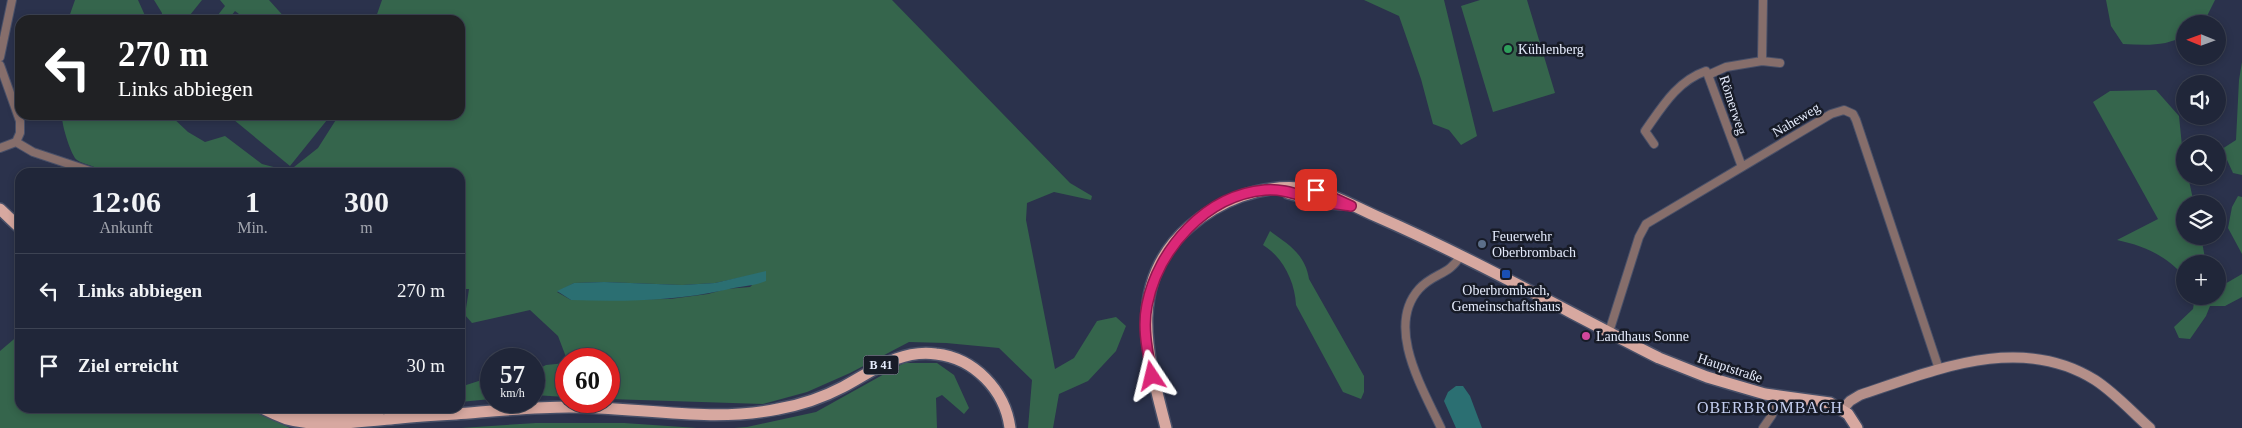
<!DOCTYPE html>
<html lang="de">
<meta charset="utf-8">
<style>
:root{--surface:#202639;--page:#282e41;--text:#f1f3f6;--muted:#a2a5ae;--line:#3d4353}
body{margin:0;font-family:"Times New Roman",serif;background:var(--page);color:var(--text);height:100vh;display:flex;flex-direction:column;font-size:19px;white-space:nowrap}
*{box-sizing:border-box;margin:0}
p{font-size:16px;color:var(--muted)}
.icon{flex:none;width:28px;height:28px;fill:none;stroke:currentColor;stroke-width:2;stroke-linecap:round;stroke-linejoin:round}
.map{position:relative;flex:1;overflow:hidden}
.sheet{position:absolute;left:15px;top:168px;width:450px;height:245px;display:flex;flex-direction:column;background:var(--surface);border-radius:15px;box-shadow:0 2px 8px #0003,0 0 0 1px var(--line)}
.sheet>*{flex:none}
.banner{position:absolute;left:15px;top:15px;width:450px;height:105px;border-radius:15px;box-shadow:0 2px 8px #0003,0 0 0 1px var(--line);background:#202124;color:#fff;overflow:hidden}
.needle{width:32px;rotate:271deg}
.controls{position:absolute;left:2176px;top:15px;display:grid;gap:10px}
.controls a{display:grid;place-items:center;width:50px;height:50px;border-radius:50%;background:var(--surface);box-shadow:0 2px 8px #0003,0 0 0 1px var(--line);font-size:25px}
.speed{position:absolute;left:480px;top:348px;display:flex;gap:10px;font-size:25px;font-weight:700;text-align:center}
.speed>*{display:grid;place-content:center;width:65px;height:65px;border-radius:50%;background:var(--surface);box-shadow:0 2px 8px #0003,0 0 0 1px var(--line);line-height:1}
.speed small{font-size:12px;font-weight:400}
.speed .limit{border:8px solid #d22;background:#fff;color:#111}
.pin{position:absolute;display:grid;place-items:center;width:42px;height:42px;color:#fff;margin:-21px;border-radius:10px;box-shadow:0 2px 8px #0006}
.me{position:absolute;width:55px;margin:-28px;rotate:350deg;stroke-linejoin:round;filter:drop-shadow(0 0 4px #0008)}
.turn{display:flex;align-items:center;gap:18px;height:105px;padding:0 20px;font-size:22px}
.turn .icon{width:65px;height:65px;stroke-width:2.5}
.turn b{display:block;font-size:35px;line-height:42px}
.eta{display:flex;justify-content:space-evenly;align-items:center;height:85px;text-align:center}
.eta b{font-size:30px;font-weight:800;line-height:35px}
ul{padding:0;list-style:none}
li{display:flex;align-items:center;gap:15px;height:75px;padding:0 20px;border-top:1px solid var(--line)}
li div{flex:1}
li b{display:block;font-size:19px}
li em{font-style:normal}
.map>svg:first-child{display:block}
.green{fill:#35654c;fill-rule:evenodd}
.water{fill:#2b6f72}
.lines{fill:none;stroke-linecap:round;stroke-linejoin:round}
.street-casing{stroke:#495068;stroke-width:10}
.secondary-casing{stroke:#495068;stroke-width:12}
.primary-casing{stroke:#495068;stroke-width:14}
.street{stroke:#866e6b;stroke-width:8}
.secondary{stroke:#b48f89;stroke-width:10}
.primary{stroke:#d7a8a0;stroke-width:11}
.route-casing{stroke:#8e194d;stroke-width:12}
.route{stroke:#db2777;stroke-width:9}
.leisure-dot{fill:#2e9e5b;stroke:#171b27;stroke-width:2}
.service-dot{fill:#5c6f8a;stroke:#171b27;stroke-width:2}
.transit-dot{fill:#1a4fb4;stroke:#171b27;stroke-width:2}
.hotel-dot{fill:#d1479c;stroke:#171b27;stroke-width:2}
.labels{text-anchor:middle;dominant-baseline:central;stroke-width:5;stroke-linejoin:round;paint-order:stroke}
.shield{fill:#171b27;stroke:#a7adbc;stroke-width:1}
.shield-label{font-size:12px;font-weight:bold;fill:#e5ebfc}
.poi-label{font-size:14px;fill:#e5ebfc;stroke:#171b27;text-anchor:start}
.street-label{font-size:14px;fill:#e5ebfc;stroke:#171b27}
.quarter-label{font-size:16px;letter-spacing:1px;fill:#c5cff1;stroke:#171b27}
</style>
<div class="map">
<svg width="2242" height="428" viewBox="0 0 2242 428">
<rect width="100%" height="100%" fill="#2b324c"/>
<path class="green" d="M75,0H138L147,20H68Z
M154,0H202L186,20H162V13Z
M220,0H269L287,20H247L235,11L228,20H214L225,6Z
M382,0H892L1070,183L1092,196L1091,200L1054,192L1027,203L1026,220L1055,369L1074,358L1097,321L1116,317L1126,326L1116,351L1088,381L1059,394L1053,428H1028L1032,380L999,348L946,343L909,342L850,373L807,392L763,404L609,399V359L566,357L558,336L530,310L472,323L465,315L469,289H460V172H101C96,165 84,165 77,160C71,156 61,123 62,115H170L188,132L205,142L225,136L262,164L289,171L318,148L339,115H460V20H375ZM766,272L750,287L726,289L708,294L670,299L571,300L557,292L574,283L604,282L682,285L715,283Z
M1364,0H1444L1477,136L1461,145L1449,130L1433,124L1421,79L1399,16Z
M1480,0H1527L1555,93L1493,112L1461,6Z
M2106,0H2215L2203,24H2185V35C2166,47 2145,45 2123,44L2111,26Z
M2242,62V175L2233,173L2222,149L2236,140L2239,80Z
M2156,90L2179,116L2185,176H2188L2194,204H2185V236H2201L2206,264H2185V277C2165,255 2145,246 2117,240L2158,219L2093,102L2110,91Z
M228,115H331L290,166Z
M2238,196L2242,197V254L2228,228L2232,207Z
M1270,231C1289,245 1305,254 1309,279L1364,376V392L1361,399L1343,392L1296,305C1295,282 1283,257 1263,245Z
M2242,274V297L2225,306H2210L2206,316L2190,339L2179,338L2174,327L2193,309L2195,296H2218V288Z
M20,334V408H249L290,428H0V351Z
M566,363V397L534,395V371L546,365Z
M904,363H937L954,375L969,408L964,414L942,395L936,398L937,428H734L747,427L816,412Z
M491,377V399L460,402V387Z
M536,423H624L697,428H461Z"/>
<path class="water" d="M766,271V281C751,287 740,286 725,290C674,301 622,302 571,300L557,291L574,283L604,282L682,285L715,283Z
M1456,386H1463L1470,396L1482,428H1456L1444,401L1448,392Z"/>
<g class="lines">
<g class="street-casing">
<path id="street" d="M0,57L12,0
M1762,61L1780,63
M0,65L20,121V133L16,142L0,148
M16,142L33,152L93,172
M1654,144L1645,131C1662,107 1677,81 1706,71L1708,75
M1742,167L1708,75L1726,67L1762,61L1763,0
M1609,332L1639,237L1646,224L1831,114L1844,110L1853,114L1856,120L1939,369
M1441,428C1423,389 1385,327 1419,289C1433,273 1450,275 1460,256
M1763,428L1772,415L1778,397"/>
</g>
<g class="secondary-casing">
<path id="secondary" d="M1842,410L1850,401L1860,395C1935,370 2020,333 2095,380C2115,393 2132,412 2150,428"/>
</g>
<g class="primary-casing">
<path id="primary" d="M1288,193L1322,202L1341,204
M0,209L20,228
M262,408C270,412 279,416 287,419C318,428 368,421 400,418C418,416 437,415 456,414C494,411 531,407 569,407C638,407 710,423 778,409C801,405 822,398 843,387C873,371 900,349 936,354C974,358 1005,390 1010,428
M281,408L305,413L378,416
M1166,428C1148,358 1125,283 1189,227C1220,200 1259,185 1300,188C1329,191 1353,206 1378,217C1474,259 1566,311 1659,358L1707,377L1765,394L1830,403L1848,414L1857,428"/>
</g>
<use href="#street" class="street"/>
<use href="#secondary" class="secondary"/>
<use href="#primary" class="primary"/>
</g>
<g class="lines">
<g class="route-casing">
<path id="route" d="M1152,376C1148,353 1142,329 1147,305C1158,249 1206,195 1265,190C1284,188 1303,197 1321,201C1331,204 1341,204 1351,206L1316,190"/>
</g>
<use href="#route" class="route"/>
</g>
<circle class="leisure-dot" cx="1508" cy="49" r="5"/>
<circle class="service-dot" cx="1482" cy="244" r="5"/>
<rect class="transit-dot" x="1501" y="269" width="10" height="10" rx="2.5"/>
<circle class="hotel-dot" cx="1586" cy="336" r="5"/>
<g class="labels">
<rect class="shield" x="863.5" y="355.5" width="35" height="19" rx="4"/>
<g class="shield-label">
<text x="881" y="365">B 41</text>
</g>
<g class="poi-label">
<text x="1518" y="49">Kühlenberg</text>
<text x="1492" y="236">Feuerwehr<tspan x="1492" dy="16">Oberbrombach</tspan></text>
<text x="1506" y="290" text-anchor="middle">Oberbrombach,<tspan x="1506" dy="16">Gemeinschaftshaus</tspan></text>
<text x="1596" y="336">Landhaus Sonne</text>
</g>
<g class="street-label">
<text transform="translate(1733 105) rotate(72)">Römerweg</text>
<text transform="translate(1796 120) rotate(-31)">Naheweg</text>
<text transform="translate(1730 368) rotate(18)">Hauptstraße</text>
</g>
<g class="quarter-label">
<text x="1770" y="407">OBERBROMBACH</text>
</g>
</g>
</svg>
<div class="controls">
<a><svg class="needle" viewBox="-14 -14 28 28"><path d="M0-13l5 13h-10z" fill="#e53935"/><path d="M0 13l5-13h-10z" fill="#a2a5ae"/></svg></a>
<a><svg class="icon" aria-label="sound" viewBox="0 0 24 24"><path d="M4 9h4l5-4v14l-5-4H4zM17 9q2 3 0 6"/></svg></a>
<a><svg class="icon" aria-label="search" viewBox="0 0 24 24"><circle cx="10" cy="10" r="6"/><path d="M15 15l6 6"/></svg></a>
<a><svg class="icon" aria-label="layers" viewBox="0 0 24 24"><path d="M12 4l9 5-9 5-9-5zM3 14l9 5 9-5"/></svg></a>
<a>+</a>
</div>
<div class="speed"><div>57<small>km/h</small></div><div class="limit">60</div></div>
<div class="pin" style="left:1316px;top:190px;background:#d93025"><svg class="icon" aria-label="arrive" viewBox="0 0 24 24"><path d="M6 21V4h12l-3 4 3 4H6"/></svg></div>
<svg class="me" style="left:1152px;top:376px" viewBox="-20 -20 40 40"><path d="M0-17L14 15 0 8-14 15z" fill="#db2777" stroke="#fff" stroke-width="4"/></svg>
<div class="banner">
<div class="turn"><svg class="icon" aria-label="left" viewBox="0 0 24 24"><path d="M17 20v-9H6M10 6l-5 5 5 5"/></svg><div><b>270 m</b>Links abbiegen</div></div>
</div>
<section class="sheet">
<div class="eta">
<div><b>12:06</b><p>Ankunft</p></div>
<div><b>1</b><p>Min.</p></div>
<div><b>300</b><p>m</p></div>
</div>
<ul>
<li><svg class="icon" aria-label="left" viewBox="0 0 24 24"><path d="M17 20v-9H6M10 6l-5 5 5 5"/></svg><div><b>Links abbiegen</b></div><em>270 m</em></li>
<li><svg class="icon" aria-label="arrive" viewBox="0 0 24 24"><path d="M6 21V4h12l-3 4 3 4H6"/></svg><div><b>Ziel erreicht</b></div><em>30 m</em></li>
</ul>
</section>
</div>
